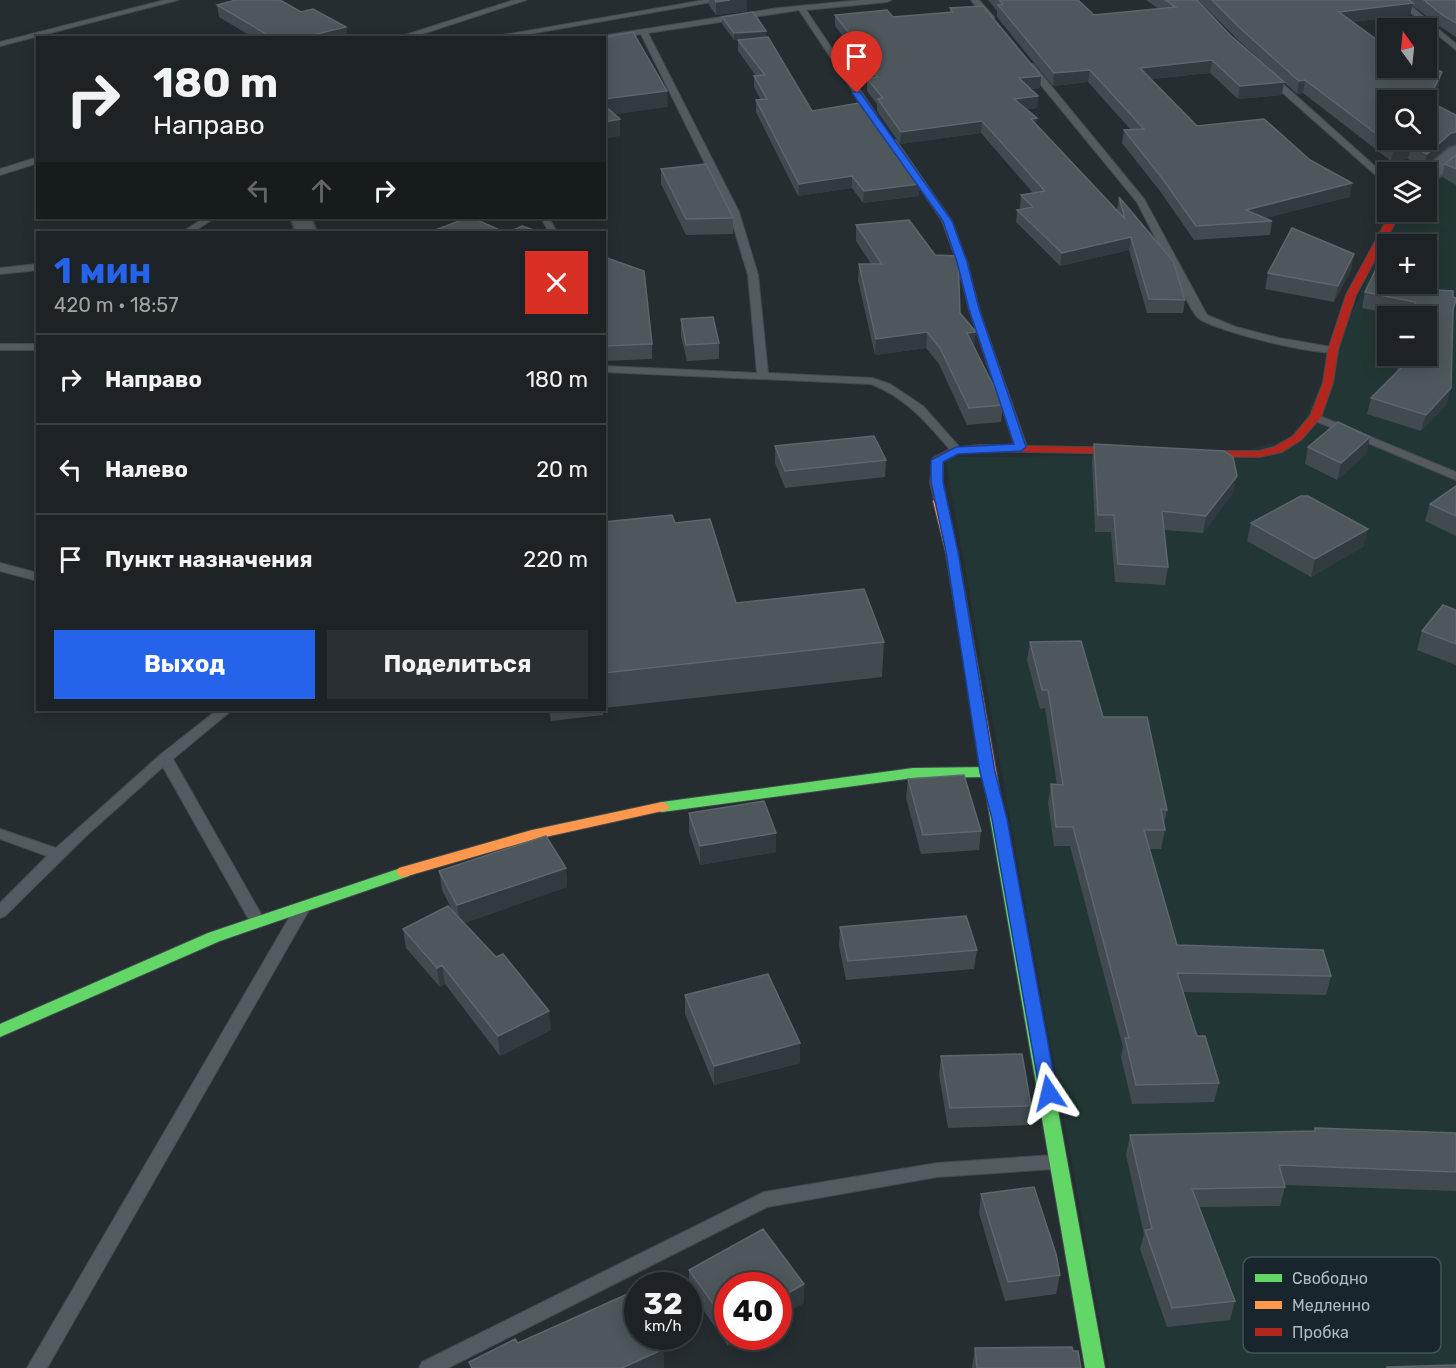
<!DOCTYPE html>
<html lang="ru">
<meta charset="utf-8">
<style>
:root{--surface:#1c2225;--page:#292f32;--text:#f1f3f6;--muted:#a0a4a7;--line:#3a3f42;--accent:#2563eb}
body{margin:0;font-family:Rubik,sans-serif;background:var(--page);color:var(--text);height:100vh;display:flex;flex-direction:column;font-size:22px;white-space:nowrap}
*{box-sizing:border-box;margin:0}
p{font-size:20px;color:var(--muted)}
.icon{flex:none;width:33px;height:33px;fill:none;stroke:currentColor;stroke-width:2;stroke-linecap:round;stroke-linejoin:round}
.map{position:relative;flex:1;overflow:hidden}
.drawer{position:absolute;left:36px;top:231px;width:570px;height:480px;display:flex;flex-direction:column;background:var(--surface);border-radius:0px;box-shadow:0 3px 15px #0003,0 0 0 2px var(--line)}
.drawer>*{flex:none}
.guide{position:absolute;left:36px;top:36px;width:570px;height:183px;border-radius:0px;box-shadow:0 3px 15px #0003,0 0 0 2px var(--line);background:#1c2225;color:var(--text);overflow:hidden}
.needle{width:39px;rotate:345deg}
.controls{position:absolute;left:1377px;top:18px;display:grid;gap:12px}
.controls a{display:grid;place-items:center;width:60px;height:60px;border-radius:0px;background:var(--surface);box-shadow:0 3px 15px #0003,0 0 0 2px var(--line);font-size:30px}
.speed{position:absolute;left:624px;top:1272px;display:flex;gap:12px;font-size:30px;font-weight:700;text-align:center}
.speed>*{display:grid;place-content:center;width:78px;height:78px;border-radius:50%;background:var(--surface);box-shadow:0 3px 15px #0003,0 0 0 2px var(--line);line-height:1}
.speed small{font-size:15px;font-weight:400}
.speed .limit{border:9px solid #d22;background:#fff;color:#111}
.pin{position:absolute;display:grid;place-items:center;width:51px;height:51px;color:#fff;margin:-62px -26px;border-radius:50% 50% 50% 0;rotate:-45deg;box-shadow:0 0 6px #0007}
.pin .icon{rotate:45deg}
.me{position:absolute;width:66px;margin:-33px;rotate:350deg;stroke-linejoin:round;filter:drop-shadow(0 0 4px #0008)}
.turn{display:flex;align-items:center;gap:21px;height:126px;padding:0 18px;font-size:27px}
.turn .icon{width:78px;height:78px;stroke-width:2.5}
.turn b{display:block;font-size:42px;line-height:51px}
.lanes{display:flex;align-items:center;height:57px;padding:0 18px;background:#0003;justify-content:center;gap:30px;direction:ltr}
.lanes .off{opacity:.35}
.round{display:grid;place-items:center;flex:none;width:63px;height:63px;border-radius:0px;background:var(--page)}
.head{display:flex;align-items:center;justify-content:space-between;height:102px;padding:0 18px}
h1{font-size:36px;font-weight:700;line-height:45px;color:var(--accent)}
.primary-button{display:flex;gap:12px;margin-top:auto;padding:12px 18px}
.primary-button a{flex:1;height:69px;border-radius:0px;background:var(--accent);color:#fff;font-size:24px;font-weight:700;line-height:69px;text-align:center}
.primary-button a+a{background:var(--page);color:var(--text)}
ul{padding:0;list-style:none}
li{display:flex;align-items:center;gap:18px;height:90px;padding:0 18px;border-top:2px solid var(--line)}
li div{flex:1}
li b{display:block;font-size:22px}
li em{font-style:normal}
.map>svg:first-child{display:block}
.green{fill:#223735;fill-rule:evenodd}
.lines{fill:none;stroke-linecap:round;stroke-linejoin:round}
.lane-casing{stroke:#424a4e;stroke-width:2}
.street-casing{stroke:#424a4e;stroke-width:4}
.fast-casing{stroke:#424a4e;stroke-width:2}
.slow-casing{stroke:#424a4e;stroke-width:2}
.jam-casing{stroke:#424a4e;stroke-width:2}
.lane{fill:#545b60;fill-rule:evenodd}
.street{fill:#545b60;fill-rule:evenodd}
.fast{fill:#63d668;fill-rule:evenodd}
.slow{fill:#ff974d;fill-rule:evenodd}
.jam{fill:#b3261e;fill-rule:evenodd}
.wall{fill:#414a4f}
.shaded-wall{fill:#313a3e}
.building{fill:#4d575c;stroke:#5c666c;stroke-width:1.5;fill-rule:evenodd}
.route{fill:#2563eb;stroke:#184099;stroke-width:1.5}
.key{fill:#18252c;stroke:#45525a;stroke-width:1.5}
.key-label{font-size:16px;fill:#adbbc5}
</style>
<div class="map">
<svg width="1456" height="1368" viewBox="0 0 1456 1368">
<rect width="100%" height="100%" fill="#252d31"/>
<path class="green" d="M1456,157V1368H1109L945,457L1228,455L1297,436L1392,223L1399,212H1426L1427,183ZM1388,244H1426V284H1388ZM1388,316H1426V356H1388Z"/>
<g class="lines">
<g class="lane-casing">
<path id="lane" d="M165,0H178L0,46V42Z
M514,0H526L410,38H396Z
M705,0H723L507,38H486Z
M862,0H891L887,2L806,10L877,115L873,118L870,117L799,10L648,33L739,212L758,275L768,373L872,378L890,384L923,406L962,450L956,453L952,452C928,424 907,398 871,384L604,372V366L757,373L748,275L729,212L641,34L604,40V38L601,36L778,8Z
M971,0H979L994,17V21H988Z
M1395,0H1404L1456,44V50Z
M1027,64H1033L1144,199L1207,315L1236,327L1279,338L1337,348V352C1315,356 1222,332 1201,320C1197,318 1195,314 1192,310L1137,202L1027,68Z
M1268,76H1274L1388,178V186L1268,80Z
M890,140H896L952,221L967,262L979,309L1027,447L1025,449L1021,450L1015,447L969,309L957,262L942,221L889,142Z
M38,157V163L0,175V169Z
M204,218H215L193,232H182Z
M541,218H549L557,232H549Z
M38,264V270L0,274V268Z
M0,344H38V350H0Z
M1315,414L1456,472V480L1311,419L1309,417Z
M0,563L38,573V581L0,571Z
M217,710H232L173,759L265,921L262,925H252L163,767L86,836L5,916L0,918V903L47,856L0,839V829L56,848L160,755Z
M301,904L306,906L309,910L47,1368H27L296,906Z
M1053,1155L1059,1157L1062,1162L1059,1167L1053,1169L937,1177L767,1207L448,1368H419L422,1362L764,1192L937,1163Z"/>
</g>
<g class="street-casing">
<path id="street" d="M1456,146V162L1433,182L1426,184V172H1421L1449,148Z
M291,218H311L316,232H296Z"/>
</g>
<g class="fast-casing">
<path id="fast" d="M988,767L993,769L997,776L1105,1368H1085L983,777L913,778L662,812L657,810L655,807L657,804L662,802L913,768Z
M404,867L409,868L412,872L409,876L220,941L0,1037V1024L208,933Z"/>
</g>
<g class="slow-casing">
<path id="slow" d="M939,497L945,501L958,554L997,776L990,781L983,776L946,554L933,501Z
M662,802L667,804L669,807L667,810L532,840L404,877L399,876L396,872L399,868L532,830Z"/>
</g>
<g class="jam-casing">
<path id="jam" d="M1391,212H1401L1356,295L1338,350L1333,383L1321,417L1301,440L1282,452L1259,457L1183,456V452L1187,451H1259L1274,447L1293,436L1310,416L1323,383L1328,350L1346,295Z
M979,445L1138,448L1144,451L1138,454L979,451L959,453L943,462L942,482L945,501L943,504H935L930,482L933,458L952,448Z"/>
</g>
<use href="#lane" class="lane"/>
<use href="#street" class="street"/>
<use href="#fast" class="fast"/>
<use href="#slow" class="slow"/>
<use href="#jam" class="jam"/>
</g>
<path class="wall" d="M709,0H747V11L716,15L709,5Z
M988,0H1078L1094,15L1159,9L1146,0H1197L1282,95L1238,99L1210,73L1151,79L1197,126L1310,160L1352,183L1349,197L1265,218L1272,221L1270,235L1194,240L1160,191L1122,143L1124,130H1131L1088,82L1053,86L997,17V11Z
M1198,0H1456V37L1439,26L1412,5L1410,15L1352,22L1439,85L1431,103L1448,146L1424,167L1408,159L1391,161L1303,93L1297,94L1238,40Z
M217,5L301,12L346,27L347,38H254L219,17Z
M950,8L1041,76L1040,88L1030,89L1038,96L1037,108L1026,109L1036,124L1117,210L1119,197L1185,300L1183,313H1147L1129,250L1060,266L1016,222L1017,210L1021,209L1020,208L1021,195L1033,193L981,133L900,144L877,111V104L867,91V79L869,78L865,74L866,66L835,26V15L893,17L950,12Z
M722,17L766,37L812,111L903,156V163L919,196L863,203L852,188L798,196L756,112V100H761L754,87V76H756L738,51V40H743H734L722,24Z
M1456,155V185L1442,177L1445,164Z
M661,169L733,218V234L686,235L661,184Z
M856,225L960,313L975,348L1003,405L1001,422L967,425L939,364L926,348L875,355L858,280L859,264H871L856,241Z
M1354,254L1351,270L1334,302L1265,289L1268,273Z
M604,257L652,344V359L604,361Z
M1427,285L1453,297L1456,301L1453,313L1447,404L1421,431L1367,414L1371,398L1397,372L1398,356H1426V316H1402L1362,308L1365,292Z
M681,319L719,343V359L687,361L681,336Z
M1370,437L1366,454L1337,480L1305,464L1308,447Z
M1094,444L1233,493L1203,533L1164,530L1168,567L1165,585L1115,582L1111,532H1095L1092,461Z
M775,446L886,460L885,477L785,488L775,463Z
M1456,486V536L1425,521L1430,504Z
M604,522L675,523L736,603L884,642L882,677L604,708Z
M1251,523L1364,546L1311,577L1247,541Z
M1456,610V665L1417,650L1422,631Z
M1030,642L1103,717L1167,810L1164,824L1165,830L1161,849H1149L1177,945L1331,976L1326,995L1183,992L1197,1036L1219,1083L1214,1102L1132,1104L1121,1057L1123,1047L1070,846H1054L1048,803L1051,784L1057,785L1045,708L1040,709L1027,660Z
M549,710H603V715L551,721Z
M908,779L981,831L979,850L921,854L906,798Z
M689,813L776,833V852L700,865L689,832Z
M566,868L567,887L464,923L551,1030L500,1056L445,984L440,987L406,948L403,929L452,910L442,890L439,871Z
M840,927L977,950L974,969L846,980L839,946Z
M685,995L800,1063L714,1085L685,1014Z
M941,1056L1031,1106L1028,1125L948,1128L939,1075Z
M1315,1128L1456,1133V1191L1285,1185V1187L1280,1206L1199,1207L1235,1301L1230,1320L1167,1327L1140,1249L1144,1234L1126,1155L1130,1135L1314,1132Z
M981,1194L1060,1275L1056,1294L1005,1301L979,1213Z
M689,1270L804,1303L728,1286V1336H744L728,1346L689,1289Z
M975,1348L1073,1351L1081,1368H972Z"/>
<path class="shaded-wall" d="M730,0H747V11L716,15V2Z
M1413,3L1410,15L1336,24L1339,12Z
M346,27L347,38H300Z
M766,31V37L734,40V33Z
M1212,60L1210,73L1138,80L1140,68Z
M1090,70L1088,82L1053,86L1054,73Z
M1442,72L1439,85L1426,112L1428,101Z
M1041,76L1040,88L1018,90L1019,78Z
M1305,80L1303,93L1297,94L1299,81Z
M1284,82L1282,95L1238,99L1240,86Z
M667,91L668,107L604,116V99Z
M1038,96L1037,108L1012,111L1014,99Z
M1037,118L1035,130L1031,119Z
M620,119V136L604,139V122Z
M982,121L981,133L900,144L901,132Z
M1456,132V144L1448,146L1424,167L1427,154L1451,133Z
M1411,145L1408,159L1391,161L1394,147Z
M903,156L902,168L897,157Z
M852,176V188L798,196L799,184Z
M1352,183L1349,197L1247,223L1246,210Z
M920,184L919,196L863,203L864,191Z
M247,218H266L247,221Z
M1131,237L1129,250L1060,266L1062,253Z
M1354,254L1351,270L1334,302L1338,286Z
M927,332L926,348L875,355L876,339Z
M976,332L974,348L967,333Z
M1451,388L1447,404L1421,431L1426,415Z
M1370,437L1366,454L1337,480L1341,463Z
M1237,476L1233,493L1203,533L1206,516Z
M1368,529L1364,546L1311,577L1315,559Z
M776,833V852L700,865V846Z
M566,868L567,887L460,924L457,905Z
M442,965L445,984L440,987L437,968Z
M549,1011L551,1030L500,1056L498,1036Z
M800,1043V1063L714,1085V1066Z
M804,1284V1303L778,1317V1299Z
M728,1336H744L728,1346Z
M664,1349V1368H622Z"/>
<path class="building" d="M236,0H280L301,12L313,9L346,27L300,38H273L217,5Z
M715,0H730L716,2Z
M999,0H1078L1094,15L1176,7L1165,0H1197L1230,35L1284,82L1240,86L1212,60L1140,68L1197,126L1264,119L1310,160L1352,183L1246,210L1272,221L1196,226L1162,178L1124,130L1144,129L1090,70L1054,73L998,5L1003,4Z
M1212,0H1409L1413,3L1339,12L1388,48V68H1426V64L1442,72L1428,101L1456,115V132L1451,133L1427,154L1411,145L1394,147L1305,80L1299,81L1240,28ZM1388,100H1426V140H1388Z
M1424,0H1456V23L1441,14Z
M983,6L1041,76L1019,78L1038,96L1014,99L1037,118L1031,119L1125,219L1119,197L1173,261L1185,300L1149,299L1131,237L1062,253L1017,210L1033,207L1021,195L1045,191L982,121L901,132L878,99L883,98L867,79L878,77L866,63L872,62L835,15L887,10L893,17L953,12L950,8Z
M753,12L766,31L734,33L722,17Z
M633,32L667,91L604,99V38H601Z
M768,37L812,111L865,102L903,156L897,157L920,184L864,191L852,176L799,184L756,100L767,99L754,76L765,75L738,40Z
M604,105L620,119L604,122Z
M1456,155V169L1445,164Z
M706,164L733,218L686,219L661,169Z
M467,218H473L504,232H430Z
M909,220L935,255L958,256L960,313L976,332L967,333L1003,405L969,408L940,348L927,332L876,339L859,264H882L856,225Z
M522,226L540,232H509Z
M1292,228L1354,254L1338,286L1268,273Z
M604,257L644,271L652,344L604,346Z
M1427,261V285L1437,290L1453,291V297L1456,298V300L1453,309L1451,388L1426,415L1371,398L1401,368V356H1426V316H1404V309L1415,308V302L1365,292L1378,265L1388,269V284H1426Z
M713,317L719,343L686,345L681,319Z
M1338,422L1370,437L1341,463L1308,447Z
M874,436L886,460L785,471L775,446Z
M1094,444L1224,451L1233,457L1237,476L1206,516L1162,511L1168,567L1118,564L1114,515H1098Z
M1456,486V516L1430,504Z
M1301,496H1308L1368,529L1315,559L1251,523Z
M672,515L675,523L710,519L736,603L864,589L884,642L604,673V522Z
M1443,605L1456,610V644L1422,631Z
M1081,641L1103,717H1147L1167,810L1161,809L1165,830H1144L1177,945L1323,950L1331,976L1177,973L1197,1036H1205L1219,1083L1136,1085L1125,1038H1129L1073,827H1056L1051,784L1063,785L1048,690H1042L1030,642Z
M964,775L981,831L923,835L908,779Z
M764,801L776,833L700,846L689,813Z
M546,836L566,868L457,905L439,871Z
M448,906L496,957L503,954L549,1011L498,1036L442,965L437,968L403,929Z
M966,916L977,950L848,961L840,927Z
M768,974L800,1043L714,1066L685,995Z
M1022,1054L1031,1106L950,1108L941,1056Z
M1315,1128L1456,1133V1172L1279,1165L1285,1187L1192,1189L1235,1301L1172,1308L1145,1230L1152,1229L1130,1135L1315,1131Z
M1034,1187L1056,1254L1060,1275L1008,1282L981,1194Z
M763,1229L804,1284L778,1299V1286H728V1325L689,1270Z
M632,1292L638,1302V1336H657L664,1349L622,1368H472L469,1362L515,1339L518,1343Z
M1072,1347L1073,1351H1078L1081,1368H977L975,1348Z
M1456,1365V1368H1387V1367Z"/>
<path class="route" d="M854,92H860L952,221L967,262L979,309L1026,447L1021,451L958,454L943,462V482L958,552L995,772L1007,819L1057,1093L1055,1098L1049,1100L1043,1098L1040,1093L992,819L980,772L946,552L931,482V460L956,447L1014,444L969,309L957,262L943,221L852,93Z"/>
<rect x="1243" y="1257" width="198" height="96" rx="9" class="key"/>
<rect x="1255" y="1274" width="27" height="8" fill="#63d668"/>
<rect x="1255" y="1301" width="27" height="8" fill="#ff974d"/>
<rect x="1255" y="1328" width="27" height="8" fill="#b3261e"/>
<g class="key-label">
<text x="1292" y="1284">Свободно</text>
<text x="1292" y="1311">Медленно</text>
<text x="1292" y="1338">Пробка</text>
</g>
</svg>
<div class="controls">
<a><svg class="needle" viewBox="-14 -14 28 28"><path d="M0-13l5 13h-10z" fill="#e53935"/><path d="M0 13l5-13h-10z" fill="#a0a4a7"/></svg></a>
<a><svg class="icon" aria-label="search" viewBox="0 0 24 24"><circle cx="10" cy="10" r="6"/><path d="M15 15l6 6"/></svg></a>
<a><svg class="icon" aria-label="layers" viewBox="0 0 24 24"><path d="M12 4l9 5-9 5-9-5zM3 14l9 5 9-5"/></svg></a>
<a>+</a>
<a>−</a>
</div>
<div class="speed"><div>32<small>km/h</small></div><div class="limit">40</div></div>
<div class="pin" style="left:857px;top:93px;background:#d93025"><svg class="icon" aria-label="arrive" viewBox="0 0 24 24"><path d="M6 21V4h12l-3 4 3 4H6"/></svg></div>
<svg class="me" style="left:1049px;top:1093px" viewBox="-20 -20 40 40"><path d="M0-17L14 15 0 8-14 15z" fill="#2563eb" stroke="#fff" stroke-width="4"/></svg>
<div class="guide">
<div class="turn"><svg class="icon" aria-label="right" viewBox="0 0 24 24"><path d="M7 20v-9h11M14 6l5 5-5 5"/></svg><div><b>180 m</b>Направо</div></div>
<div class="lanes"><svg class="icon off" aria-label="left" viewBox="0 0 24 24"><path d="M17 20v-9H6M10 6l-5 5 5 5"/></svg><svg class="icon off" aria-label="ahead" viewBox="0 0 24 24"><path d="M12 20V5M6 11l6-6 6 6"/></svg><svg class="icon" aria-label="right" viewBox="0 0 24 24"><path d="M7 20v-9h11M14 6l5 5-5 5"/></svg></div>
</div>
<section class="drawer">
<div class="head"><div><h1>1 мин</h1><p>420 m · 18:57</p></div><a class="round" style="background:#d93025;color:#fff"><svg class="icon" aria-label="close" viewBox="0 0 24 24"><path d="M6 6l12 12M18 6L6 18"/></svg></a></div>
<ul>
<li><svg class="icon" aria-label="right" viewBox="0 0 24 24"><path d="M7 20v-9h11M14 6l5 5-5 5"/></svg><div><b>Направо</b></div><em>180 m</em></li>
<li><svg class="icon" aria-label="left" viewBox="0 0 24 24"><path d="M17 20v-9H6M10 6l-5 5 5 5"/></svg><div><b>Налево</b></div><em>20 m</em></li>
<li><svg class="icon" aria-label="arrive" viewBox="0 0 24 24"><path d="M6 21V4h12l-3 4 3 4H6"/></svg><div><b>Пункт назначения</b></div><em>220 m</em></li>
</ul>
<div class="primary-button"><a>Выход</a><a>Поделиться</a></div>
</section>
</div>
